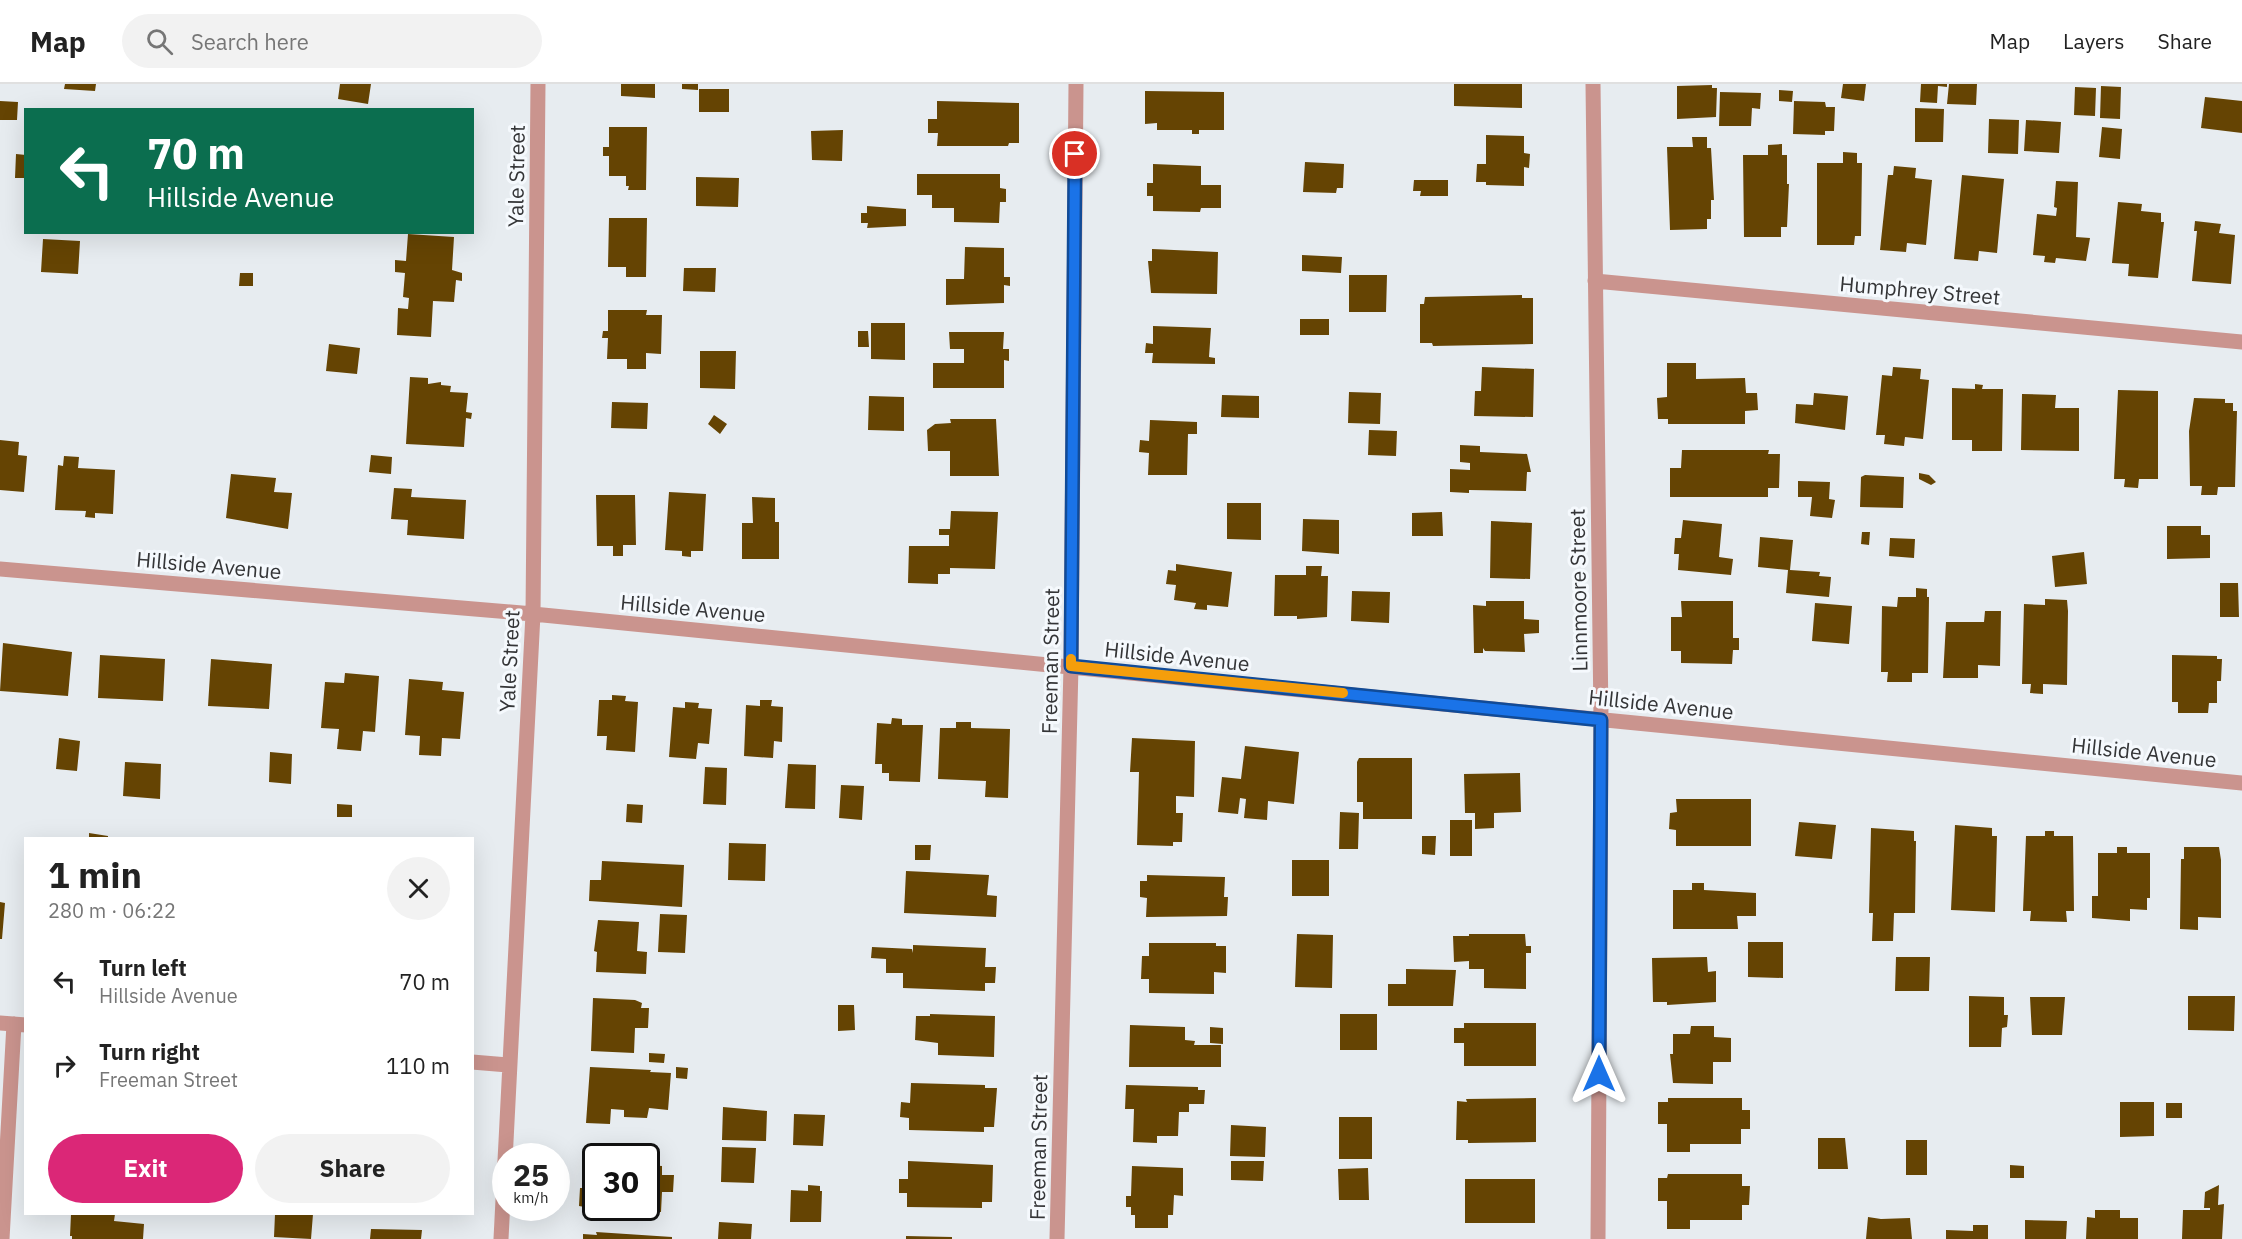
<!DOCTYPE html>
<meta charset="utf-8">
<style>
:root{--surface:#fff;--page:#f2f2f2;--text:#222;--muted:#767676;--line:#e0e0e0;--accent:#db2777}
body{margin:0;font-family:"IBM Plex Sans",sans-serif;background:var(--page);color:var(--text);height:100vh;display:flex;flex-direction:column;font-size:22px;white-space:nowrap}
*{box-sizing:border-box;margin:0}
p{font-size:20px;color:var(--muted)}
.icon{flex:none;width:33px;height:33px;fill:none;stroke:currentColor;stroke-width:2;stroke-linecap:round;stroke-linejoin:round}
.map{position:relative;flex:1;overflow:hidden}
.panel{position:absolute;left:24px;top:753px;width:450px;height:378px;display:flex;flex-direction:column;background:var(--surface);border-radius:0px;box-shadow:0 6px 24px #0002}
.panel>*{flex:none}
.banner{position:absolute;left:24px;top:24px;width:450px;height:126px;border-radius:0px;box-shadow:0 6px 24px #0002;background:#0b6e4f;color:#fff;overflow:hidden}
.speed{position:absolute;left:492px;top:1059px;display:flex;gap:12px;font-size:30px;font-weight:700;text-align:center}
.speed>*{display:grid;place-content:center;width:78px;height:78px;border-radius:50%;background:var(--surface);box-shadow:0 6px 24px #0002;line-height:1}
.speed small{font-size:15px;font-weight:400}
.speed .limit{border:3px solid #111;border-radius:9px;background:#fff;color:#111}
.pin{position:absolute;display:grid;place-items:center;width:51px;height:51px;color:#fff;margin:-26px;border:3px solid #fff;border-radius:50%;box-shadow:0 2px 6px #0007}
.me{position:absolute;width:66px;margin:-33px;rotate:0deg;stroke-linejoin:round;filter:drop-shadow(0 0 4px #0008)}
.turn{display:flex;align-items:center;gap:21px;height:126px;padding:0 24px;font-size:27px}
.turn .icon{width:78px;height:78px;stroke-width:2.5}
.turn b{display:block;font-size:42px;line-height:51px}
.round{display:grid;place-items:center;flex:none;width:63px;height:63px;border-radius:32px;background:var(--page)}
.head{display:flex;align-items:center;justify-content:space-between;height:102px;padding:0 24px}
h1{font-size:36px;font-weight:700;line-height:45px}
.primary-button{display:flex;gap:12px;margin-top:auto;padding:12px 24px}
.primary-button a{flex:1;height:69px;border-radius:36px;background:var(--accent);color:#fff;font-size:24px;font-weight:700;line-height:69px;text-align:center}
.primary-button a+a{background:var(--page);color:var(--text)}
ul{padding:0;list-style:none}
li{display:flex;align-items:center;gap:18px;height:84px;padding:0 24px}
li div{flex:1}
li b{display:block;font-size:22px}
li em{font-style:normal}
header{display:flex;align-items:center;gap:36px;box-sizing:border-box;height:84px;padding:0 30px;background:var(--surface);border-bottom:2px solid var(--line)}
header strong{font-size:28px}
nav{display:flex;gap:33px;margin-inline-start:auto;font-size:21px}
.search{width:420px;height:54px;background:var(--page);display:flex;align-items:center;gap:15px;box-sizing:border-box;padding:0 21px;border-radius:33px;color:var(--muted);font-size:22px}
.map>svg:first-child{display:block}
.building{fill:#654403}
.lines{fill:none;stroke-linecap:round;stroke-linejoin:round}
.minor{stroke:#ca948e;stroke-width:15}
.route-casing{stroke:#114b97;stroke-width:15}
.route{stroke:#1a73e8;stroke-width:10}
.slow{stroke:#f59e0b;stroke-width:10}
.labels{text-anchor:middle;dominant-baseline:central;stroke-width:6;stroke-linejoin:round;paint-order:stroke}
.street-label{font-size:21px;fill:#343537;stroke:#f5f9fd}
</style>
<header>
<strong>Map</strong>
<div class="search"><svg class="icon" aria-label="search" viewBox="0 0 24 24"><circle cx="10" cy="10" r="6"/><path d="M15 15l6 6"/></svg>Search here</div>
<nav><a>Map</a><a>Layers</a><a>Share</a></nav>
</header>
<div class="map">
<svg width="2242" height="1155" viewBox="0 0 2242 1155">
<rect width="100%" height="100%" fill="#e7ecf0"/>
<path class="building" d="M65,0H96L95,7L64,5Z
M340,0H371L368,20L338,15Z
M621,0H655V14L621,12Z
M682,0H698V6L682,5Z
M1454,0H1522V24L1454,22Z
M1843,0H1866L1864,17L1841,14Z
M1921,0H1947V3L1938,2L1937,19L1920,18Z
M1949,0H1977L1976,21L1947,20Z
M1712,1V4H1717L1716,33L1677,35V2Z
M2101,2L2121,3L2120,35L2100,34Z
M2075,3L2096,4L2095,32L2074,31Z
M699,5H729V28H699Z
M1779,6L1793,7L1792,18L1779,17Z
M1145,7L1224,8V46H1199V50H1192V46H1157V39L1145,40Z
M1720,8L1761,9L1760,25L1752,24L1751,42H1719Z
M2205,13L2242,17V49L2201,44Z
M0,17L18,18L17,36H0Z
M937,17L1019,19V59H1009L1008,62H937L938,49H928V35H937Z
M1794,17L1825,18L1826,23H1835L1834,47H1825V51L1793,50Z
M1915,24L1944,25L1943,58H1915Z
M1989,35L2019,36L2018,70L1988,69Z
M2026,36L2061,38L2059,69L2024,67Z
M609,43H647L646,106H628L629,102H626V92H609V72H603V63H609Z
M2102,43L2122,45L2120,75L2099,73Z
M843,46L842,77L812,76L811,47Z
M1486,51L1524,52V69L1530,70L1529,84L1524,83V102L1486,101V98H1476L1477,80H1486Z
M1692,53H1707V64H1711L1714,116H1711V135H1707V145L1670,146L1667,63H1693Z
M1782,60V71H1787V100H1789L1787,143H1781V153H1744L1743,71H1768V61Z
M1843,68L1857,69V79H1862L1861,152H1855L1854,161H1817V79H1843Z
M16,70L26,71V94H15Z
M1305,78L1344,80L1343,104H1337L1336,109L1303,108Z
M1153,80L1201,82V101H1221V124H1201L1200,128L1153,127V112H1147V99H1153Z
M1894,82L1916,84L1915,94L1932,96L1926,161L1907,159L1906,168L1880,166L1888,91H1893Z
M917,90H1000V104L1006,105V118H1000L999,139L954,138V124H932V111H917Z
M1962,91L2004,95L1997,169L1979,167L1978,177L1954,175Z
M696,93L739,94L738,123L696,122Z
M1414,96H1448V112H1420L1421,107H1413Z
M2056,97L2078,98L2076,153L2090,154L2086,177L2056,174L2055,179L2044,178L2045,172L2033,171L2037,130L2056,132L2057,124L2054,123Z
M2118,118L2142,120L2141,127L2161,129V138H2164L2158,194L2128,192L2129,180L2112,179Z
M867,122L906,125V142L867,144L868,139H861V129H867Z
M609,134H647L646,193H626V183H608Z
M2195,137L2221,140L2219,149L2235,151L2231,200L2192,197L2197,147H2194Z
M408,150L454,153L452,186L462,189V197L456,196L454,218L433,217L431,253L397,251L398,224L408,225L409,214L403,213L405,189L395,188V176L406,177Z
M43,155L80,157L78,190L41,188Z
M965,163L1004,164V193H1010V202L1004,201V219L946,221V195H964Z
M1152,165L1218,168L1217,210L1151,209L1148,177H1152Z
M1302,171L1342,173L1341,189L1302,187Z
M684,184H716L715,208L683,207Z
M240,189H253V202H239Z
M1349,191H1387L1386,228H1349Z
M1522,211V214H1533V260L1433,262L1432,259H1420V220H1424L1425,213Z
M608,226H647L646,231H662L661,270L646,269V285H627V275H607L608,254H602L603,247H608Z
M1300,235H1329V251H1300Z
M871,239H905V276L871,275Z
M1153,242L1211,244L1209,273L1215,274V280L1152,279L1153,269H1145L1146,259L1153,260Z
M858,247H868L869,263H858Z
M949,248H1004L1003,265H1009V277L1004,276V304H933V279H964V265H950Z
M329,260L360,264L357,290L326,287Z
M700,267H736L735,305L700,304Z
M1667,279H1696V295L1745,294L1746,309H1757L1758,326L1745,327V340H1668V335H1658L1657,314L1667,313Z
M1482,283L1534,285L1533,333L1474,332L1475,307H1481Z
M1893,283L1921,285L1920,295L1929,296L1923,355L1905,353L1904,362L1884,360L1885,351H1876L1882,291L1892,292Z
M410,293L428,294V300L441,298V301L451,302L450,308L468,309L466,328L472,329L471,335L466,334L464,363L406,360Z
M1975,300L1983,301L1982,305H2003L2002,367H1972V356H1952V304L1975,305Z
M2118,306L2158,307V395H2139L2138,404L2124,403L2125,395H2114Z
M1349,308L1381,309L1380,340L1348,339Z
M1814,309L1848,312L1845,346L1795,339L1796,320L1813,321Z
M2022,310L2056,311L2055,324H2079V367L2021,366Z
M1222,311L1259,312V334L1221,333Z
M869,312L904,313V347L868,346Z
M2194,314L2225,315V319H2233V327H2237L2235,403H2218L2217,411H2201L2202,402H2190L2189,347Z
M612,318L648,319L647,345L611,344Z
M714,331L727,340L720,350L708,340Z
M950,335H996L999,392H950V367H928L927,346L935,340L951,339Z
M1150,336L1197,338V350H1188L1187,391H1148L1149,369L1139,368L1140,356L1149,357Z
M1369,346L1397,347L1396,372L1368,371Z
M0,356L19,358L18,371L27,372L24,408L0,406Z
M1460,361L1480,362V368L1527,370L1531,388H1527L1526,407L1469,406V409L1450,408V385L1470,386V379L1460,378Z
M1682,366H1769L1768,370H1780L1779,404H1768V413H1670V384H1681Z
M371,371L392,373L391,390L369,388Z
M64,372L79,373L78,384L115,386L113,430L95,429V434L85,433L86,427L55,426L58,381L63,382Z
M1919,389L1929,391L1936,398L1931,401L1919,395Z
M231,390L276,394L274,408L292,409L288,445L226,434Z
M1865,391L1904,393L1903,424L1860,423L1861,393Z
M1798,397L1830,398L1829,415L1835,416L1832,434L1810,432L1812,413H1798Z
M394,404L412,405L411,413L466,416L464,455L407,451L408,436L391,435Z
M669,408L706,410L703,467H691V473L682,472V467L665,466Z
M596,411H635L636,461H623V472H613V462H597Z
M752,413L775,414V438H779V475H742V439H753Z
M1227,419H1261V456L1227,455Z
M951,427L998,428L995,485L950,484V490H938V500L908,499L909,462H949V451H939V445H950Z
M1442,428L1443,452H1412V429Z
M1303,435L1339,436V470L1302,467Z
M1683,436L1722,440L1719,473L1733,475L1731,491L1678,486L1679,470H1674L1675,454H1681Z
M1491,437L1532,439L1530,495L1490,494Z
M2167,442H2201V451H2210V474L2167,475Z
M1862,448H1870L1869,461L1861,460Z
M1760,453L1793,456L1790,486L1820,488L1819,492L1831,493L1829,513L1786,509L1788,486L1758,483Z
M1890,454L1915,455L1914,474L1889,472Z
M2084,468L2087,500L2055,503L2052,472Z
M1176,480L1232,488L1228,523L1207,521V526L1194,525L1196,519L1174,516L1176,501L1166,500L1168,486L1176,487Z
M1306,482H1322L1321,492H1328L1327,533L1297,535V532H1274L1275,491H1306Z
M2220,499H2238L2239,533H2220Z
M1916,504L1927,505V513H1929L1928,589H1912V598H1887L1888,588H1881L1882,522L1897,523L1898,513H1916Z
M1352,507L1390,508L1389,539L1351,537Z
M2045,515L2067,516L2068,527L2067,601L2043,600V610L2030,609L2031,600H2022L2024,520L2045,521Z
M1486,517H1524V535L1539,536V549L1524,550L1525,568L1485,567L1483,564V569H1474L1473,521L1486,522Z
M1681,517H1733V554H1739V566H1733L1732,580L1681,579V567H1671V533H1682Z
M1815,519L1852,522L1849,560L1812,557Z
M1985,527H2001L2000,582L1978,581V594H1943L1946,538H1984Z
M3,559L72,568L68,612L0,607Z
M100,571L165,575L163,617L98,614Z
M2172,571L2217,572V575H2222L2221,597H2217V619H2209L2208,629H2178V618H2172Z
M211,575L272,580L269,625L208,622Z
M345,589L379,592L375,648L363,647L361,667L337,665L339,645L321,644L325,598L344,599Z
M409,595L443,598L442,606L464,608L460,655L442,654L441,672L419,671L420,652L405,651Z
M612,611L626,612L625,617L638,618L635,668L606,666L607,652H597L599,616H612Z
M760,616H772L771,622L783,623L782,658L774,657L773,674L744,672L746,621L760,622Z
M685,618L699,619L698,624L712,625L709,660L698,659L696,675L669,673L673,623L685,624Z
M892,634L902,635V641H923L920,698L889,697V689H882V680H875L877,639L891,640Z
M956,638H971V644L1010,645L1008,714L985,713L986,697L938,695L940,644H956Z
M59,654L80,657L77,687L56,685Z
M1132,654L1195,657L1194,713L1176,712V729H1183L1182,758H1173V762L1137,761L1139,688H1130Z
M1245,662L1299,668L1294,720L1268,717L1267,736L1244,734L1246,715L1240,714L1238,730L1218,728L1222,693L1241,695Z
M270,668L292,670L291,700L269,698Z
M1359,674H1412V735H1363V718H1357V678Z
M125,678L161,680L160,715L123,712Z
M788,680L816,681L815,725L785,724Z
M705,683L727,684L726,721L703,720Z
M1520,689L1521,728L1494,729V744L1475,745V729H1465L1464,690Z
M841,701L864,702L862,736L839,734Z
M1676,715H1751V762H1676V746L1669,745L1670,729L1677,728Z
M337,720L352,721V733H337Z
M627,720L643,721L642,739L626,738Z
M1340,728L1359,729L1358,765H1339Z
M1450,736H1472V772H1450Z
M1799,738L1836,741L1832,775L1795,772Z
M1955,741L1992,744V752H1997L1995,828L1951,826Z
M1871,744L1914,747V757H1916L1915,829H1894L1893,857H1872L1873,829H1869Z
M2045,747H2054V752H2073L2074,827H2066L2067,838L2030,837L2031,827H2023L2026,752H2045Z
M89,749L108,752V754H89Z
M1422,752H1436L1435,771L1422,770Z
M729,759L766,760L765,797L728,796Z
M915,761H931L930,776H915Z
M2117,763H2127V769H2150V814H2147V826L2130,825V837L2092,834V812H2098V769H2117Z
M2184,763H2219L2221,776V834L2198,833V846L2180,845L2181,775H2184Z
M1292,776H1329V812H1292Z
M602,777L684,781L682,823L589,817L590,796H601Z
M906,787L989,791L987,811L997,812L996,833L904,829Z
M1147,791L1225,793L1224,813H1228L1227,832L1146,833L1147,814L1140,813V797H1147Z
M1692,799H1704V806L1756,809V832H1737L1738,845H1673V806H1692Z
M0,818L5,819L2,855H0Z
M660,830L687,831L685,869L658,868Z
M598,836L639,838L637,867L647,868L646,890L596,888L597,868L594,867Z
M1297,850L1333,851L1332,904L1295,903Z
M1469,850H1525L1526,862H1531V869H1526V905L1484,904V885H1469V877L1454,878L1453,852H1469Z
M1748,858H1783V894L1748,893Z
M1149,859H1216V862H1226V889L1214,888V910L1149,909V895H1141L1142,872H1149Z
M913,861L986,864L985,883H996L995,899H985V907L903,904V889H886V875L871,874L872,863L912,865L913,869Z
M1707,873L1708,888L1716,887V918L1667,921V918H1653L1652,874Z
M1896,873H1930L1929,907H1895Z
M1406,885L1456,886L1453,922H1388V900H1406Z
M1969,912L2004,913V931H2008L2007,943L2002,944L2001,963H1969Z
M2188,912H2235L2234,947L2188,946Z
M2030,913H2065L2062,951H2032Z
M593,914L635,916L642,919L641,924H649L648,944H635L634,969L591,967Z
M838,921H854L855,946L838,947Z
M930,930L995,932L994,973L938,971V959L915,956L916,932H930Z
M1340,930H1377V966H1340Z
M1464,939H1536V982H1464V959H1454V944H1464Z
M1130,941L1185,943V956L1195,957L1194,961H1221V983H1129Z
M1691,942H1714V953L1731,954V978H1713V1000L1673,999L1670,970H1673V950H1690Z
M1210,943L1223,944V960L1210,959Z
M649,969L665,970L664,979L649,978Z
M590,983L651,986L650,988L671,989L668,1026L649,1024L647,1034L624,1033V1026L611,1025L610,1040L586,1039Z
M676,983L688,984L687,995L676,994Z
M911,999L985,1001V1004H997L994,1043H984V1048L909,1046V1034L900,1033L901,1018L910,1019Z
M1126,1001L1198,1003V1006H1205L1204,1020H1189V1028H1179L1178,1052H1157V1059L1133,1058L1134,1025H1125Z
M1536,1014V1058L1468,1059V1056H1456L1457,1017L1467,1018L1466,1015Z
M1668,1014H1742V1026H1750V1045H1741V1060H1690V1068H1667V1040H1658V1018H1668Z
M2120,1018H2154V1052L2120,1053Z
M2166,1019H2182V1034H2166Z
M723,1023L767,1027L766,1057L722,1056Z
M794,1030L825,1031L823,1062L793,1061Z
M1339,1033H1372V1075H1339Z
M1231,1041L1266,1043L1265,1073L1230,1072Z
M1818,1054H1845L1848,1085H1818Z
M1906,1056H1927V1091H1906Z
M722,1063L756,1064L754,1099L721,1098Z
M587,1067L613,1068L612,1072H596V1125L579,1122L580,1104H585Z
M908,1077L993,1081L992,1118H982V1124L907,1123V1109H899V1095H908Z
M1231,1077H1264L1263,1097L1231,1096Z
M646,1081L662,1082V1091H674L673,1108H662L661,1128L610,1125L646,1124Z
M2010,1081L2024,1082V1094H2010Z
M1132,1082L1183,1084V1112L1174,1111L1173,1131H1168V1144H1135V1131H1131V1123H1126V1112H1131Z
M1368,1084L1369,1116H1339L1338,1085Z
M1668,1090H1742V1102H1750L1749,1121H1742V1136H1690V1145H1667V1117H1658V1094H1667Z
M1465,1095H1535V1139H1465Z
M808,1101L820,1102V1107H822L821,1138H790L791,1106L808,1107Z
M2219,1101L2218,1121L2224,1120L2222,1155H2182L2183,1126H2210V1124H2204L2205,1108Z
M2095,1126H2120V1134H2138V1155H2086L2087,1133L2095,1134Z
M71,1130H115L114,1137L144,1140L143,1155H72V1152H70Z
M275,1130H313L311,1155L274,1153Z
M1868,1133L1881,1135L1910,1134L1912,1155H1866Z
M2025,1136L2067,1137L2066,1155H2025Z
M719,1138L752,1140L751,1155H718Z
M1973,1141H1988V1155H1946V1146L1973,1147Z
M371,1145L422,1146L421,1155H370Z
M596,1148L672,1153V1155H583V1150L597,1151Z
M906,1152L952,1153V1155H906Z"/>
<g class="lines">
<path class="minor" d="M1593,0L1601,635L1598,1155
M1595,197L2242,258
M0,485L533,530L2242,699
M0,939L26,941
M472,978L508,981
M2,1155L14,940
M501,1155L533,530L538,0
M1057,1155L1071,582L1076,0"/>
</g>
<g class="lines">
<g class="route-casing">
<path id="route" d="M1075,70L1071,582L1601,636L1599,990"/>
</g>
<use href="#route" class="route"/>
<path class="slow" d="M1071,575V582L1343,609"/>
</g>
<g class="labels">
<g class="street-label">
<text transform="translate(516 92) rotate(-89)">Yale Street</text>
<text transform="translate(1920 206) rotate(5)">Humphrey Street</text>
<text transform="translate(209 481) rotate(5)">Hillside Avenue</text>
<text transform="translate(1578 506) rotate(-91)">Linnmoore Street</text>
<text transform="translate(693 524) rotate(5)">Hillside Avenue</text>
<text transform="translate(1177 572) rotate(6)">Hillside Avenue</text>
<text transform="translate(509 577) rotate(-87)">Yale Street</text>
<text transform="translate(1050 577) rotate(-89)">Freeman Street</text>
<text transform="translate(1661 620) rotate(6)">Hillside Avenue</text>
<text transform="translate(2144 668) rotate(6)">Hillside Avenue</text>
<text transform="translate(1038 1063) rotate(-89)">Freeman Street</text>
</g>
</g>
</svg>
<div class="speed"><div>25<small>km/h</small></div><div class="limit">30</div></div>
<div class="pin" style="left:1075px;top:70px;background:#d93025"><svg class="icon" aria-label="arrive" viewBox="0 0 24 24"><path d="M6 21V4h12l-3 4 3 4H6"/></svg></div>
<svg class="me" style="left:1599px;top:990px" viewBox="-20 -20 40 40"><path d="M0-17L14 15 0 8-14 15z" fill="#1a73e8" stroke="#fff" stroke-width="4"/></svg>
<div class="banner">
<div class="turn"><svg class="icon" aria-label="left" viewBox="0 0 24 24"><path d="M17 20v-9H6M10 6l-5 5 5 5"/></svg><div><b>70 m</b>Hillside Avenue</div></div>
</div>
<section class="panel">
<div class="head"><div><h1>1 min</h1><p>280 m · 06:22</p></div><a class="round"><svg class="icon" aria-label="close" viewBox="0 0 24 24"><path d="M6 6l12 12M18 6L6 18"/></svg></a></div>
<ul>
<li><svg class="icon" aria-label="left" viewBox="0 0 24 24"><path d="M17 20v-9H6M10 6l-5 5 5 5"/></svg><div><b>Turn left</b><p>Hillside Avenue</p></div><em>70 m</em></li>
<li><svg class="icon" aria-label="right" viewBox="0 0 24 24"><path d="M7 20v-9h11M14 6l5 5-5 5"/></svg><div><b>Turn right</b><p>Freeman Street</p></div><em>110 m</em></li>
</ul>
<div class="primary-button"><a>Exit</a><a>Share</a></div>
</section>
</div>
